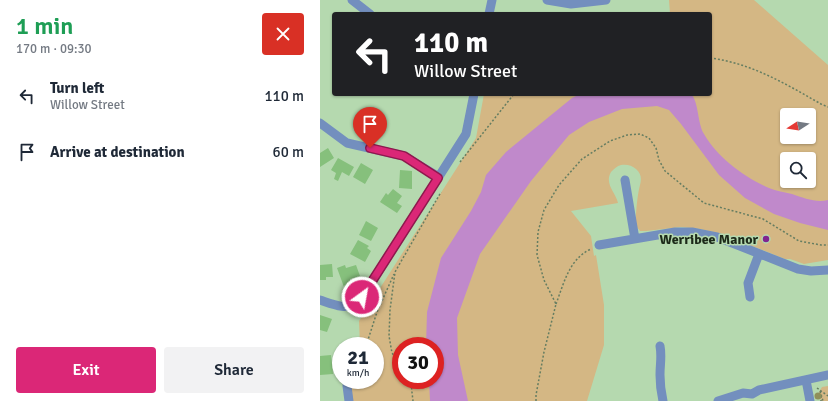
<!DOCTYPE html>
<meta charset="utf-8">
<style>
:root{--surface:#fff;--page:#f2f2f3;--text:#1f2937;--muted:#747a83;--accent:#db2777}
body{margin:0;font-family:Signika,sans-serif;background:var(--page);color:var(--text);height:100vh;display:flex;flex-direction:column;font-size:15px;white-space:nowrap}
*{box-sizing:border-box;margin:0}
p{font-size:13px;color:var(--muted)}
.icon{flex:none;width:22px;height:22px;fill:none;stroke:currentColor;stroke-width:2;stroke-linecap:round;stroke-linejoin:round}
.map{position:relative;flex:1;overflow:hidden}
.sheet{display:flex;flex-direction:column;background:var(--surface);width:320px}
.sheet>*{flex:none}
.top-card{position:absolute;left:12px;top:12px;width:380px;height:84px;border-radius:4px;box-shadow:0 1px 3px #0004;background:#202124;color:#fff;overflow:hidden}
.needle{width:26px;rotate:258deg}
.fabs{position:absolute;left:460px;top:108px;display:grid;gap:8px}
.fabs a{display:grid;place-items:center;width:36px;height:36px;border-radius:4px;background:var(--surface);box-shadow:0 1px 3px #0004;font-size:20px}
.speed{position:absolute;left:12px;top:337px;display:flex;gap:8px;font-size:20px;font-weight:700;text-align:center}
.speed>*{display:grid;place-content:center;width:52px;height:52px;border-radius:50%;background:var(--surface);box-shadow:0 1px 3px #0004;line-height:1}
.speed small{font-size:10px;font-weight:400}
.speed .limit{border:6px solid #d22;background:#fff;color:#111}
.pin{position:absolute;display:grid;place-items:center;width:34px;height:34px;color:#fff;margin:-41px -17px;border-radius:50% 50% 50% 0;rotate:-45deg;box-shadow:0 0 4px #0007}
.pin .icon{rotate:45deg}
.me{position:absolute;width:44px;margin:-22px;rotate:32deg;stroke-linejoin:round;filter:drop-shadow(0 0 3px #0008)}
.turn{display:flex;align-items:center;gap:14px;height:84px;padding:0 16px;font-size:18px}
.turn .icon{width:52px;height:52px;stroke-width:2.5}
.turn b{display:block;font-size:28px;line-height:34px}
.round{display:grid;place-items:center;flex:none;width:42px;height:42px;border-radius:4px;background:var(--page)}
.head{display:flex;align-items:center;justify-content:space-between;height:68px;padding:0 16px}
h1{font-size:24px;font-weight:600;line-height:30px;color:#1e9e55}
.action{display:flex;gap:8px;margin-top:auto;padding:8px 16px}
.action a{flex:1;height:46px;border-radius:4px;background:var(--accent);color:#fff;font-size:16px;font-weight:600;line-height:46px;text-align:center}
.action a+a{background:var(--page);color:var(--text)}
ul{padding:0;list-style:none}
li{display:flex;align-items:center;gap:12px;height:56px;padding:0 16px}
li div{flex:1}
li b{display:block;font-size:15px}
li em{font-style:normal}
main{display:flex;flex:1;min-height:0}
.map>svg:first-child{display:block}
.green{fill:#d4b784;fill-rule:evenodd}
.water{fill:#c089cb}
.building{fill:#86c07c}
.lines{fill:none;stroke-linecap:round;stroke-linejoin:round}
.path{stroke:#657d61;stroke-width:1.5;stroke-dasharray:2 2;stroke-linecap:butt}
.street{stroke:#738fbe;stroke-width:9}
.tree{fill:#8f8f5a}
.route-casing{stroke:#8e194d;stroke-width:10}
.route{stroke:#db2777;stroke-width:7}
.poi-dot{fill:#802591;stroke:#b5d9af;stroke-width:1.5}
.labels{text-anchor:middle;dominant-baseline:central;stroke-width:3;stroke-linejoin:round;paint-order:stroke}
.poi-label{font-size:14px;font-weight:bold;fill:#1c2919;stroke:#b5d9af;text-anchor:end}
</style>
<main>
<section class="sheet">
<div class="head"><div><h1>1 min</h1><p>170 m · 09:30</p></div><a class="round" style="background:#d93025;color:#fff"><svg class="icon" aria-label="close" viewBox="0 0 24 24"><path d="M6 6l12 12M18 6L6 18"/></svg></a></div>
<ul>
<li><svg class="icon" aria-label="left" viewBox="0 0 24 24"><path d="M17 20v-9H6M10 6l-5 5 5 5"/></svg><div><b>Turn left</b><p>Willow Street</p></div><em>110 m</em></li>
<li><svg class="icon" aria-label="arrive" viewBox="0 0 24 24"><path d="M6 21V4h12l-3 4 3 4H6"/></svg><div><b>Arrive at destination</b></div><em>60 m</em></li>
</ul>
<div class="action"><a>Exit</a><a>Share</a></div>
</section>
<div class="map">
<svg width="508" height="401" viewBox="0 0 508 401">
<rect width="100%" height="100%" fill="#b5d9af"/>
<path class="green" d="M349,0H434L508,65V260L484,264L470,259H465L402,234L380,229L361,227L326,231H320C319,229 317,228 316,226C315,221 317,201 318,195C319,185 325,177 316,169C312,165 306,164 301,165C297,166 294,169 291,172C284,184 296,193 298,203L251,211L271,236L274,256L276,255L284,305V345L267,401H33L30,391L32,380H55V346H40L39,321L156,138L164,94H390V14H350ZM467,115H489V137H467ZM467,159H489V181H467ZM81,346H115V380H81Z
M508,386V401H501L499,392L502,387Z"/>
<path class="water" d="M260,94H371C379,102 377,122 384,134C398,158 424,177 449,188C456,191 465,192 472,194C484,198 496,203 508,200V230L480,223L454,214L425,198L399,175L361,124L349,110L337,106L302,109L269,122L249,135L211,181L160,254L137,318L138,355L148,401H110L109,380H115V346H106L107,312L121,258L151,211L161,192L166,175L186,152L252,98Z"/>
<path class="building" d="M8,148L14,158L0,167V153Z
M18,158L34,167L29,176L22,172L18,181L14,179L16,173L11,170Z
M41,163L53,170L45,184L33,177Z
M80,170L92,171V189L79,188Z
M73,189L82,196L77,203L82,206L77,213L60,202L66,193L68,195Z
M46,221L58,228L51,241L39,235Z
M38,240L49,246L47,248L51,251L45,262L30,254Z
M12,264L13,277H6V280H0V265Z
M25,265L26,268L36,265L40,276L30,279L32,284L24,287L17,268Z
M0,315L12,319L7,332L0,330Z
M11,355L13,374L0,375V356Z"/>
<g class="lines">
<path class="path" d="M390,58C431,63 466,84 501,104L508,107
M140,162L194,94
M236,304C244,283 249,259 271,249
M46,346L57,312L74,274
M81,364L72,353L69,336L70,310L75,272L121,192
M89,380L91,384L93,401
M497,388L508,396
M500,391L503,401
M501,396V401
M216,401V395L224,352L236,304L224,280L217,255L218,232L224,210L239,185L262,159L290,141L307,135L320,134L329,138L336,148L339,160L345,171L384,203L443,219L479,241L501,245H508"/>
<path class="street" d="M32,0L50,14
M227,0L251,4L286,0
M169,14L172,0
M0,123L27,143L84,156L119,177
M305,180L315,239
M279,245L355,232H372L397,237L478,269L491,271L508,270
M430,297L428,283L439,254
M0,300C12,304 27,311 39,302L146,134L154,94
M340,346C342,356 340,364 340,375C340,384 341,392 343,401
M28,380L27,386L29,401
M486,380L490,401
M398,401L423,393L432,394L439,390L508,375"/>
</g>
<circle class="tree" cx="498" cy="396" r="3.5"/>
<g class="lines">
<g class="route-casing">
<path id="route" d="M42,297L118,178L84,156L50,148"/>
</g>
<use href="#route" class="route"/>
</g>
<circle class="poi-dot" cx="446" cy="239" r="4"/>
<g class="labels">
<g class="poi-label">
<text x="438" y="239">Werribee Manor</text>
</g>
</g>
</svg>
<div class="fabs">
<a><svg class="needle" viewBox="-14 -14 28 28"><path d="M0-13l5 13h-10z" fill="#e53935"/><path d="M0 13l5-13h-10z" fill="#747a83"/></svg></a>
<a><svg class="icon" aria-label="search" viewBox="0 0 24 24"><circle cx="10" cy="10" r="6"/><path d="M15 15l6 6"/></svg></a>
</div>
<div class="speed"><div>21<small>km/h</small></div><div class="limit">30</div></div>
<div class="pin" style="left:50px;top:148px;background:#d93025"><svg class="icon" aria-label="arrive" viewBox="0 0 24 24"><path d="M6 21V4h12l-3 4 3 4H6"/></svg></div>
<svg class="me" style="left:42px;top:297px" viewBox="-20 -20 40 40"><circle r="17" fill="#db2777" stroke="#fff" stroke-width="3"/><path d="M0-11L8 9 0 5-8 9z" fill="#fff"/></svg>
<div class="top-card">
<div class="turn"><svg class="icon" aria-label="left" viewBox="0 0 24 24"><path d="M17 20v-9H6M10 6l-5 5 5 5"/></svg><div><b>110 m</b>Willow Street</div></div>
</div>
</div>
</main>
